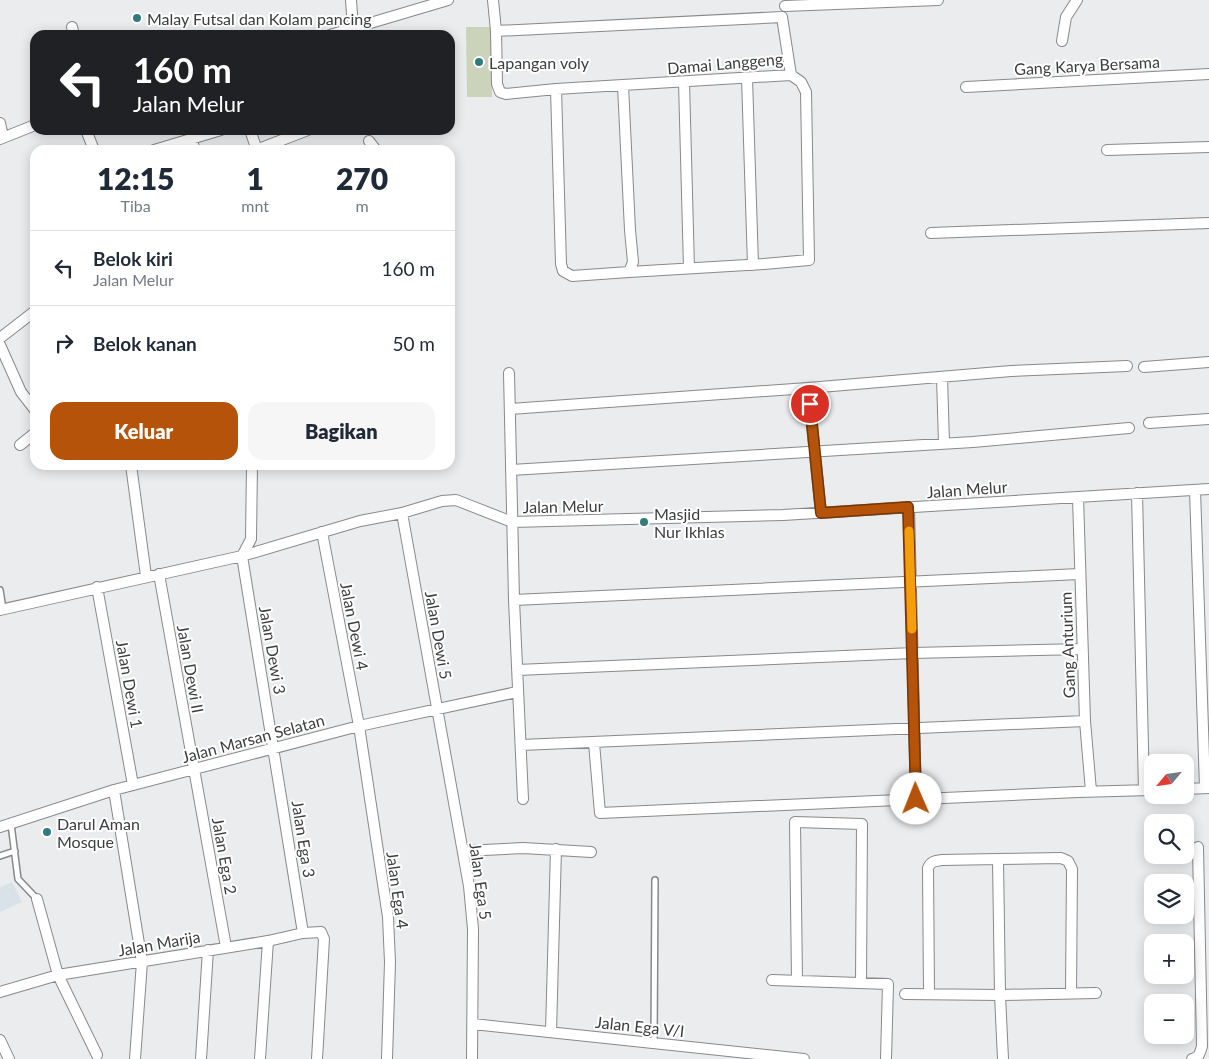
<!DOCTYPE html>
<html lang="id">
<meta charset="utf-8">
<style>
:root{--surface:#fff;--page:#f6f6f7;--text:#1f2937;--muted:#747a83;--line:#e0e1e3;--accent:#b45309}
body{margin:0;font-family:Lato,sans-serif;background:var(--page);color:var(--text);height:100vh;display:flex;flex-direction:column;font-size:19px;white-space:nowrap}
*{box-sizing:border-box;margin:0}
p{font-size:16px;color:var(--muted)}
.icon{flex:none;width:28px;height:28px;fill:none;stroke:currentColor;stroke-width:2;stroke-linecap:round;stroke-linejoin:round}
.map{position:relative;flex:1;overflow:hidden}
.drawer{position:absolute;left:30px;top:145px;width:425px;height:325px;display:flex;flex-direction:column;background:var(--surface);border-radius:15px;box-shadow:0 2px 12px #0003}
.drawer>*{flex:none}
.guide{position:absolute;left:30px;top:30px;width:425px;height:105px;border-radius:15px;box-shadow:0 2px 12px #0003;background:#202124;color:#fff;overflow:hidden}
.needle{width:32px;rotate:241deg}
.tools{position:absolute;left:1144px;top:754px;display:grid;gap:10px}
.tools a{display:grid;place-items:center;width:50px;height:50px;border-radius:10px;background:var(--surface);box-shadow:0 2px 12px #0003;font-size:25px}
.pin{position:absolute;display:grid;place-items:center;width:42px;height:42px;color:#fff;margin:-21px;border:2px solid #fff;border-radius:50%;box-shadow:0 1px 5px #0007}
.me{position:absolute;width:55px;margin:-28px;rotate:359deg;stroke-linejoin:round;filter:drop-shadow(0 0 4px #0008)}
.turn{display:flex;align-items:center;gap:18px;height:105px;padding:0 20px;font-size:22px}
.turn .icon{width:65px;height:65px;stroke-width:2.5}
.turn b{display:block;font-size:35px;line-height:42px}
.eta{display:flex;justify-content:space-evenly;align-items:center;height:85px;text-align:center}
.eta b{font-size:30px;font-weight:800;line-height:35px}
.cta{display:flex;gap:10px;margin-top:auto;padding:10px 20px}
.cta a{flex:1;height:58px;border-radius:15px;background:var(--accent);color:#fff;font-size:20px;font-weight:800;line-height:58px;text-align:center}
.cta a+a{background:var(--page);color:var(--text)}
ul{padding:0;list-style:none}
li{display:flex;align-items:center;gap:15px;height:75px;padding:0 20px;border-top:1px solid var(--line)}
li div{flex:1}
li b{display:block;font-size:19px}
li em{font-style:normal}
.map>svg:first-child{display:block}
.built{fill:#dae2e9}
.green{fill:#cbd3bb}
.lines{fill:none;stroke-linecap:round;stroke-linejoin:round}
.service-casing{stroke:#87898b;stroke-width:8}
.minor-casing{stroke:#87898b;stroke-width:12}
.service{stroke:#fff;stroke-width:5}
.minor{stroke:#fff;stroke-width:10}
.route-casing{stroke:#753606;stroke-width:12}
.route{stroke:#b45309;stroke-width:9}
.slow{stroke:#f59e0b;stroke-width:9}
.poi-dot{fill:#327b7b;stroke:#fff;stroke-width:2}
.labels{text-anchor:middle;dominant-baseline:central;stroke-width:4;stroke-linejoin:round;paint-order:stroke}
.poi-label{font-size:16px;fill:#3c3d3d;stroke:#fff;text-anchor:start}
.street-label{font-size:16px;fill:#3c3d3d;stroke:#fff}
</style>
<div class="map">
<svg width="1209" height="1059" viewBox="0 0 1209 1059">
<rect width="100%" height="100%" fill="#eaecee"/>
<path class="built" d="M12,882L22,902L0,912V887Z"/>
<path class="green" d="M466,27H491L492,97H467Z"/>
<g class="lines">
<g class="service-casing">
<path id="service" d="M0,590L3,609
M11,824L18,879L37,899
M0,856L15,851
M654,1042L655,880"/>
</g>
<g class="minor-casing">
<path id="minor" d="M351,0L353,28
M493,0L496,31L497,84L500,92L506,94L556,89L791,75L782,17L496,31
M785,6L938,0
M72,27L74,35
M330,35L448,0
M1062,41L1066,17L1077,0
M747,78L753,265
M684,82L689,268
M623,86L630,230L633,262L629,272L764,264L809,260L806,92L801,82L791,75
M966,87L1209,74
M556,89L561,264L563,271L572,276L629,272
M0,123L3,137
M86,130L94,150
M250,130L257,150
M0,139L35,125
M191,139L195,150
M369,141L376,150
M154,150L221,130
M256,150L308,130
M1107,150L1209,147
M931,233L1209,223
M0,338L35,311
M0,345L21,392L35,410
M1144,367L1209,362
M509,373L514,600L523,799
M942,377L944,443
M808,388L1011,371L1127,366
M510,409L808,388L821,513
M1149,423L1209,419
M20,445L35,433
M131,465L146,576
M511,470L973,442L1129,428
M1195,490L1205,788
M1137,493L1144,790
M1078,497L1085,721L1091,791
M909,507L916,799
M402,513L469,886L473,929L472,1059
M322,532L359,726L388,917L390,962L387,1059
M242,556L303,933
M242,556L251,539L252,465
M159,574L226,947
M97,587L133,785
M514,600L1079,574
M0,610L242,556L360,521L402,513L442,501L456,500L512,522L783,515L1209,489
M517,670L913,653L1082,649
M594,743L600,813L1078,792L1152,790
M521,745L1085,721
M1185,789L1209,788
M114,790L142,962L135,1059
M0,827L114,790L359,726L517,692
M463,851L523,848L591,852
M998,859L1061,858L1068,861L1072,869L1071,993
M37,899L58,975L97,1055
M772,980L888,984L886,1059
M797,981L795,822L862,824L861,983
M0,992L58,975L268,941L303,933L321,932L324,939L317,1059
M905,994L1000,995L998,859L942,860C935,861 931,861 928,868L929,993
M473,1024L804,1059
M551,1032L556,849
M0,1040L9,1059
M201,1059L208,950
M260,1059L268,941
M1003,1059L1000,995L1096,993
M1192,1059C1199,1058 1200,1053 1202,1046L1198,847"/>
</g>
<use href="#service" class="service"/>
<use href="#minor" class="minor"/>
</g>
<g class="lines">
<g class="route-casing">
<path id="route" d="M810,404L821,513L908,507L916,799"/>
</g>
<use href="#route" class="route"/>
<path class="slow" d="M909,531L912,629"/>
</g>
<g class="poi-dot">
<circle cx="137" cy="18" r="5"/>
<circle cx="479" cy="62" r="5"/>
<circle cx="644" cy="522" r="5"/>
<circle cx="47" cy="832" r="5"/>
</g>
<g class="labels">
<g class="poi-label">
<text x="147" y="18">Malay Futsal dan Kolam pancing</text>
<text x="489" y="62">Lapangan voly</text>
<text x="654" y="513">Masjid<tspan x="654" dy="18">Nur Ikhlas</tspan></text>
<text x="57" y="823">Darul Aman<tspan x="57" dy="18">Mosque</tspan></text>
</g>
<g class="street-label">
<text transform="translate(725 63) rotate(-5)">Damai Langgeng</text>
<text transform="translate(1087 65) rotate(-3)">Gang Karya Bersama</text>
<text transform="translate(967 489) rotate(-4)">Jalan Melur</text>
<text transform="translate(563 506) rotate(-1)">Jalan Melur</text>
<text transform="translate(355 626) rotate(79)">Jalan Dewi 4</text>
<text transform="translate(439 635) rotate(80)">Jalan Dewi 5</text>
<text transform="translate(1067 645) rotate(-92)">Gang Anturium</text>
<text transform="translate(273 650) rotate(80)">Jalan Dewi 3</text>
<text transform="translate(191 669) rotate(80)">Jalan Dewi II</text>
<text transform="translate(130 684) rotate(80)">Jalan Dewi 1</text>
<text transform="translate(253 738) rotate(-15)">Jalan Marsan Selatan</text>
<text transform="translate(304 839) rotate(81)">Jalan Ega 3</text>
<text transform="translate(225 856) rotate(80)">Jalan Ega 2</text>
<text transform="translate(481 881) rotate(82)">Jalan Ega 5</text>
<text transform="translate(398 890) rotate(82)">Jalan Ega 4</text>
<text transform="translate(159 943) rotate(-10)">Jalan Marija</text>
<text transform="translate(640 1026) rotate(6)">Jalan Ega V/I</text>
</g>
</g>
</svg>
<div class="tools">
<a><svg class="needle" viewBox="-14 -14 28 28"><path d="M0-13l5 13h-10z" fill="#e53935"/><path d="M0 13l5-13h-10z" fill="#747a83"/></svg></a>
<a><svg class="icon" aria-label="search" viewBox="0 0 24 24"><circle cx="10" cy="10" r="6"/><path d="M15 15l6 6"/></svg></a>
<a><svg class="icon" aria-label="layers" viewBox="0 0 24 24"><path d="M12 4l9 5-9 5-9-5zM3 14l9 5 9-5"/></svg></a>
<a>+</a>
<a>−</a>
</div>
<div class="pin" style="left:810px;top:404px;background:#d93025"><svg class="icon" aria-label="arrive" viewBox="0 0 24 24"><path d="M6 21V4h12l-3 4 3 4H6"/></svg></div>
<svg class="me" style="left:916px;top:799px" viewBox="-20 -20 40 40"><circle r="19" fill="#fff"/><path d="M0-13L10 11 0 6-10 11z" fill="#b45309"/></svg>
<div class="guide">
<div class="turn"><svg class="icon" aria-label="left" viewBox="0 0 24 24"><path d="M17 20v-9H6M10 6l-5 5 5 5"/></svg><div><b>160 m</b>Jalan Melur</div></div>
</div>
<section class="drawer">
<div class="eta">
<div><b>12:15</b><p>Tiba</p></div>
<div><b>1</b><p>mnt</p></div>
<div><b>270</b><p>m</p></div>
</div>
<ul>
<li><svg class="icon" aria-label="left" viewBox="0 0 24 24"><path d="M17 20v-9H6M10 6l-5 5 5 5"/></svg><div><b>Belok kiri</b><p>Jalan Melur</p></div><em>160 m</em></li>
<li><svg class="icon" aria-label="right" viewBox="0 0 24 24"><path d="M7 20v-9h11M14 6l5 5-5 5"/></svg><div><b>Belok kanan</b></div><em>50 m</em></li>
</ul>
<div class="cta"><a>Keluar</a><a>Bagikan</a></div>
</section>
</div>
